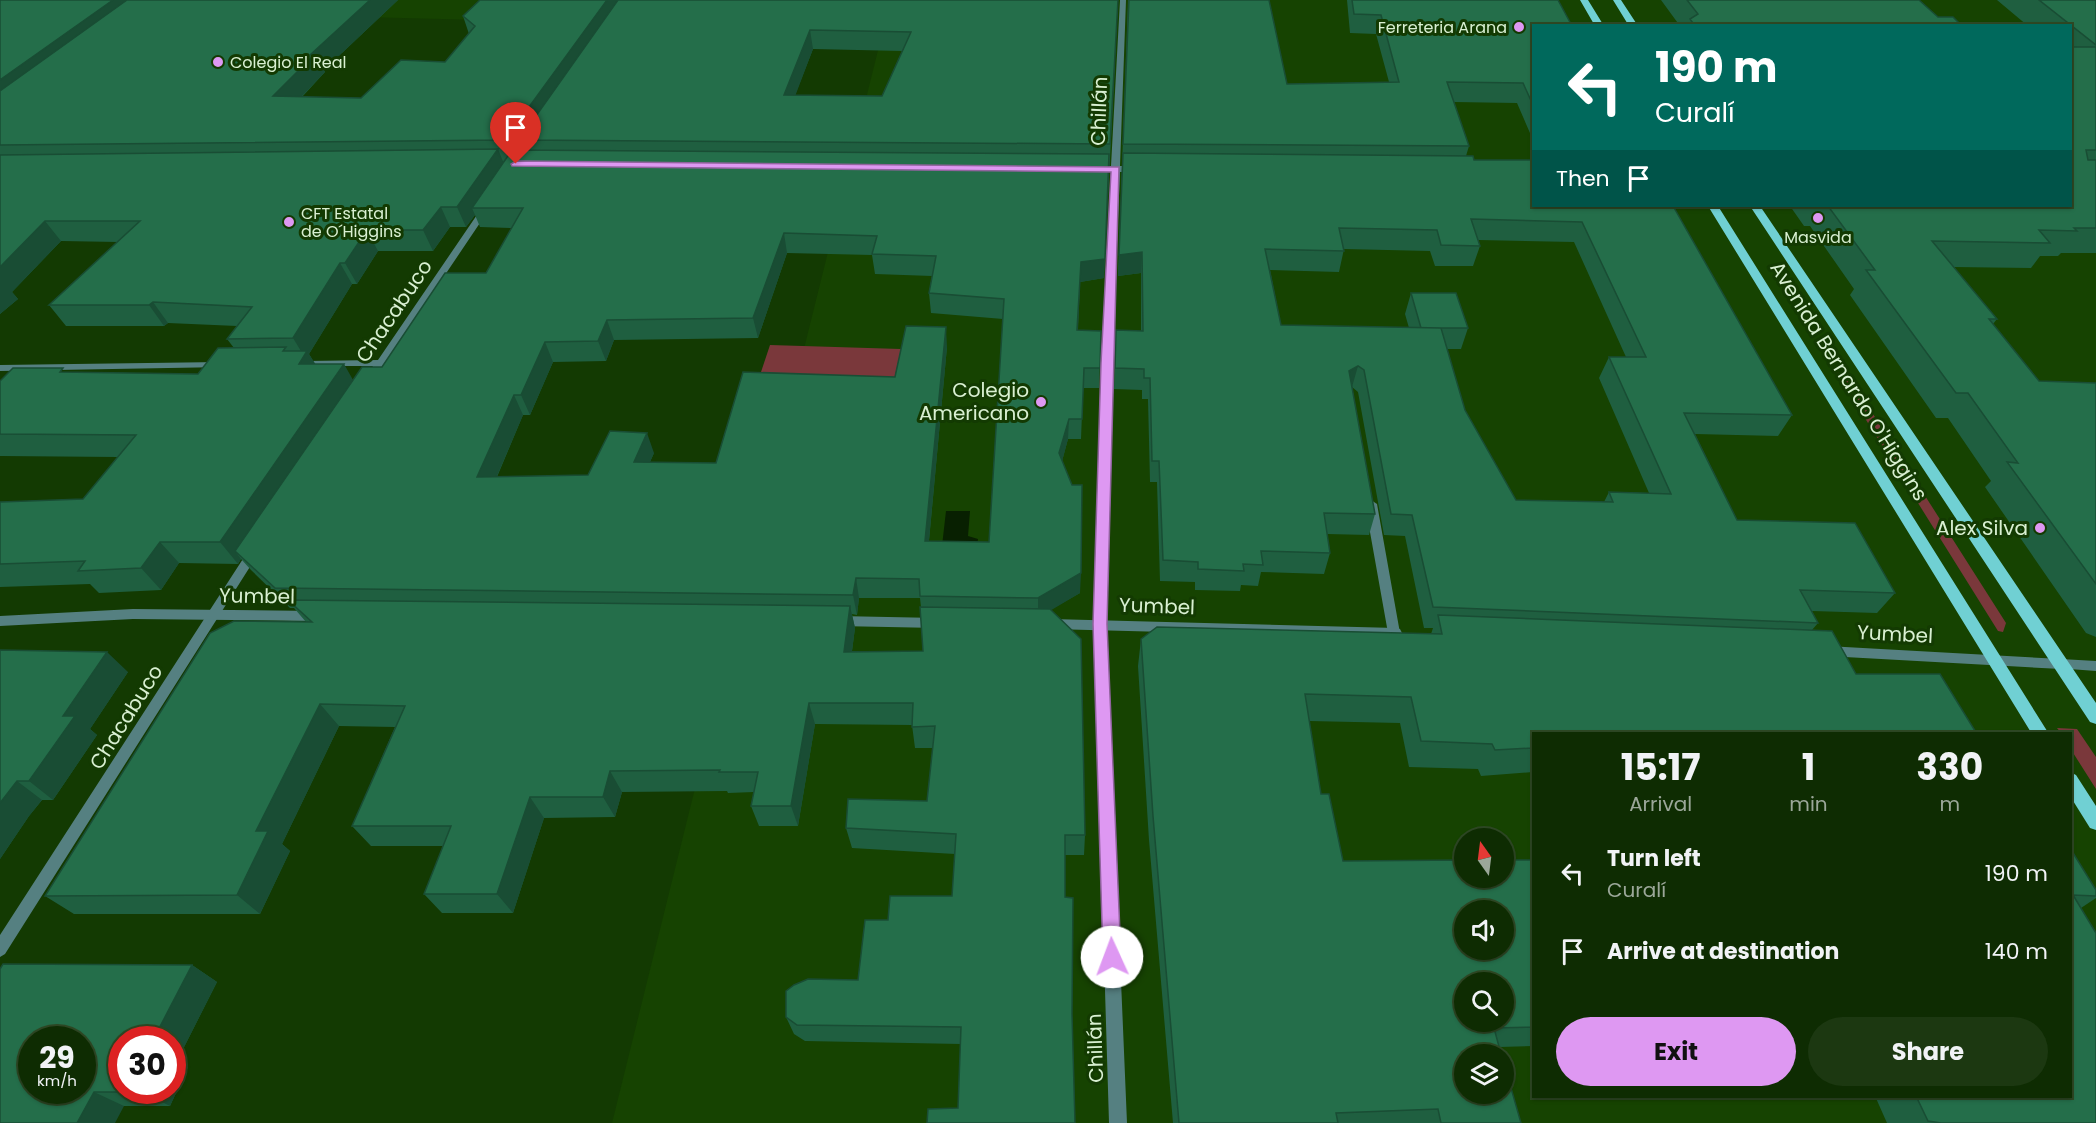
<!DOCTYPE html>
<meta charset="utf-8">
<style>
:root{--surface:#0e2c02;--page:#1c3811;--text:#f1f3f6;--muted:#9ba799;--line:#2e4824;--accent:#de98f2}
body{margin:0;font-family:Poppins,sans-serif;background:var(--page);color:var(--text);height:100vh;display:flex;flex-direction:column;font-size:22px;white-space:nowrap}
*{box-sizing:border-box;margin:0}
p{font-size:20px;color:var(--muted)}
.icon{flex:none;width:33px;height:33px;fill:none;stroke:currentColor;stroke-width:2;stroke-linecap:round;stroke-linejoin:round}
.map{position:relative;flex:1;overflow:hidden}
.details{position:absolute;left:1532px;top:732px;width:540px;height:366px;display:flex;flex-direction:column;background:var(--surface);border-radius:0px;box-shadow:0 2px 4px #0004,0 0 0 2px var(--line)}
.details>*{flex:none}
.banner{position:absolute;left:1532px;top:24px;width:540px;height:183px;border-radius:0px;box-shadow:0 2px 4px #0004,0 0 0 2px var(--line);background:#00695c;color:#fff;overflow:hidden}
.needle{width:39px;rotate:346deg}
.tools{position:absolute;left:1454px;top:828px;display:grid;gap:12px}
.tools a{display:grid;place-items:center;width:60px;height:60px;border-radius:50%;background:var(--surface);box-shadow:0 2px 4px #0004,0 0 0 2px var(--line);font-size:30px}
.speed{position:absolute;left:18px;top:1026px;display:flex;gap:12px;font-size:30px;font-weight:700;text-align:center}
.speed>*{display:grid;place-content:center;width:78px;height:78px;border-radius:50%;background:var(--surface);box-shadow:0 2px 4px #0004,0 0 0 2px var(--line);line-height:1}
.speed small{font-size:15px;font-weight:400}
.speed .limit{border:9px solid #d22;background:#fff;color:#111}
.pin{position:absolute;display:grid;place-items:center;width:51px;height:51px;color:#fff;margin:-62px -26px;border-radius:50% 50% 50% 0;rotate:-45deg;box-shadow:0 0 6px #0007}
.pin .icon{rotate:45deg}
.me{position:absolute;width:66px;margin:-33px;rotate:358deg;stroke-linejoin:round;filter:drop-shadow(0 0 4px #0008)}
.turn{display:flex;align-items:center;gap:21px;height:126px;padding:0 24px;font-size:27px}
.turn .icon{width:78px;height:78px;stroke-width:2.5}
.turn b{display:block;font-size:42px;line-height:51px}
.then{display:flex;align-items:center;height:57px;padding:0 24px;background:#0003;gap:12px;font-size:22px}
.eta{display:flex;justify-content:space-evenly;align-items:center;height:102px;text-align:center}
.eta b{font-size:36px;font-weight:700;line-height:42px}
.primary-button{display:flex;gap:12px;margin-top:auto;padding:12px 24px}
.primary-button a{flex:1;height:69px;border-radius:36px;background:var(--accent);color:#111;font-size:24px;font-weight:700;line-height:69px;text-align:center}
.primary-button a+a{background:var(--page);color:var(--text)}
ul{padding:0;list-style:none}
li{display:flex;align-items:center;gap:18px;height:78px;padding:0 24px}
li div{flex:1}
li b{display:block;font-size:22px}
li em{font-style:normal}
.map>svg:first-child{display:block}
.built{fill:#164301;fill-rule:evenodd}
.green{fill:#7a383b}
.water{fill:#082001}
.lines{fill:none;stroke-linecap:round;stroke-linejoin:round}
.minor{fill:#558081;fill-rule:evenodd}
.tertiary{fill:#558081;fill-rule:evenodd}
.primary{fill:#70d0d3;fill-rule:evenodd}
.wall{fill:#1f5f40;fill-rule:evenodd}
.shaded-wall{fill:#194d34}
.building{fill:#246e4a;stroke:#194d34;stroke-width:1.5;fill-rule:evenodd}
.route{fill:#de98f2;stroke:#90639d;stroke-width:1.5}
.poi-dot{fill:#de98f2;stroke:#133a02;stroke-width:2}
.labels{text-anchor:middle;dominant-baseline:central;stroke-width:6;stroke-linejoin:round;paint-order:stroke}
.far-poi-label{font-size:16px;fill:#d9f0d2;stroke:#133a02;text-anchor:start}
.street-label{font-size:20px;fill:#d9f0d2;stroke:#133a02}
.poi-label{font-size:20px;fill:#d9f0d2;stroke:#133a02;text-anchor:end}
</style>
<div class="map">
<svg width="2096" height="1123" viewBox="0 0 2096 1123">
<rect width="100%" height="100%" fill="#133a02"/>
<path class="built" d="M0,0H2096V1123H612L883,30L0,8ZM1533,26H2070V206H1533ZM1533,734H2070V1096H1533ZM1464,838H1503V878H1464ZM1464,910H1503V950H1464ZM1464,982H1503V1022H1464ZM1464,1054H1503V1094H1464Z"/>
<path class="green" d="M770,345L901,349L891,394L755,390Z
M1833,367L1859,392L2006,623L2003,632L1998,631Z
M2057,728L2077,729L2096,757V789L2070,748V734L2061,733Z"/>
<path class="water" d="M946,511H970L968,536L978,539L977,546H942Z"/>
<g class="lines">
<path class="minor" d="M1120,0H1126L1120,166H1139L1143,169L1139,172H1120L1112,363L1106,624L1127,1123H1109L1094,624L1102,363L1111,172H1093L1089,169L1093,166H1111Z
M486,205L490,208L373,382L369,383L364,380L373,366H303V362L307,361L378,360L483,206Z
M221,362L226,365L225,367L0,371V365Z
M1371,500L1377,504L1400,633L1398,637H1390L1388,633L1365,504Z
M254,547L260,551L258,554L5,954L0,957V935L250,548Z
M2061,659L2096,661V671L2056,668L2055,664L2056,660Z"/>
<path class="tertiary" d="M133,609L317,611L321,613L323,616L321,619L317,621L133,619L0,626V616Z
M838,616L938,618L942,619L944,623L942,627L938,628L838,626L834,624L832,621L834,618Z
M1051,619L1396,628L1400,629L1402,633L1400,637L1396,638L1051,629L1047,628L1045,624L1047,620Z
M1827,646L2061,659L2066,660L2067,664L2066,668L2061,669L1827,656L1822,655L1821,651L1822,647Z"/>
<path class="primary" d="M1580,0H1588L1604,26H1595Z
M1613,0H1621L1638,26H1629Z
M1708,206H1718L2049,734H2032Z
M1750,206H1760L2096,703V724L2090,722Z
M2070,772L2076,775L2096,806V830L2090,828L2070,796Z"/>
</g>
<path class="wall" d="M0,0H398L324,70L325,72L302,97L361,98L445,62L469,34L463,16L1118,0L1104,278L1080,282L1078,330L1101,331L1099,388H1083L1081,439H1068L1062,461L1080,593L1050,610L1085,835L1084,855H1065L958,1108L961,1044L805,1041L794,1034L786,1017L858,980L888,920L952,896L955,854L852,848L846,828L927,801L933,748H915L912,725L815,724L798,826H759L751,806L754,792L728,793L727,791L622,792L615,817L544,818L513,913H442L424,894L443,846H371L352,826L395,727L339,726L282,844L290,851L260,914H74L45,896L306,622L294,608H290L251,570L241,559L238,564L179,563L161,590L99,593L90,584L0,587V502L83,499L118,457L0,456V381L66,372L198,374L234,348L227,339L237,326L168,323L164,326H66L49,305L118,242L61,241L12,292L18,299L0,314ZM813,49L902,51L882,96L795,95ZM475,215L480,227L512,228L486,273L382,367L353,380L315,364L309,354L352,284H357L378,251H433L450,227H466ZM787,253L872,255L875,274L932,276L929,293L931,313L1003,319L989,542L929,541L947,347L895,377L716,463L650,462L654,453L588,475L497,477L523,415H530L553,362L606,361L614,340L758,338ZM859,598H920L921,607L923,651H852L855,628L852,614L857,615Z
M1128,0L1287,84L1389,82L1376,34L1350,33L1347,0H1558L1533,26V140L1517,103L1454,102L1469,146L1466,156L1474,160L1673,206L1792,415L1778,436L1695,434L1737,520L1895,593L1877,613L1812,611L1818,623L1812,630L1533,734V772L1481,776L1478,769L1409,767L1400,723L1309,721L1321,794L1343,861L1533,860V1046L1499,1047L1521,1123H1173L1149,840L1138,666L1141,639L1431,634L1433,628H1424L1405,536L1384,535L1358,392L1352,387L1375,514L1369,535L1327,534L1330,553L1324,574L1261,572L1258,586L1241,585L1240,591L1195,590V582L1160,581L1157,482H1150L1148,399H1142V390L1114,389L1116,330L1141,331V273L1118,276ZM1478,240L1574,242L1626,357H1609L1599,378L1649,493L1609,492L1604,502L1516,500L1465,410L1447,349H1461L1468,328L1411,293L1405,314L1409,328L1281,325L1270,270L1339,272L1344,249L1430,251L1435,266H1473L1480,246Z
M1661,0H1919L1938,17L1962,26H1680Z
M1997,0H2096V253H2061L2058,256H2040L2031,268L1953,267L1997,319L1993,324L2039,381L2096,383V637L2086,633L1985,487L1991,481L1948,418H1936L1850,295L1854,289L1810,226H1804L1790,206H2070V26H2028Z
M0,650L128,672L90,729L97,735L53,800H42L29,816L0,859Z
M2070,848L2096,890V898L2081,908L2096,1123H1887L1875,1096H2070Z
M192,965L217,982L177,1061L188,1067L170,1106H124L0,1123Z"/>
<path class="shaded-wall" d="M113,0H149L0,110V80Z
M370,0H398L324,70L325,72L283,116L273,96L310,55Z
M607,0H625L519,140L522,147L513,160L505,140Z
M810,30L813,49L788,115L784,95Z
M498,149L506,169L472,208L475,215L466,227L457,207Z
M1109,154L1104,278L1080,282L1076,350L1081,262Z
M441,207L450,227L433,251L423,230Z
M45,221L61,241L12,292L18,299L0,314V267Z
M367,230L378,251L357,284L345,263Z
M784,233L787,253L758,338L753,318Z
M1142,252L1141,273L1118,276L1119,255Z
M340,263L352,284L309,354L321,373L299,364L304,356L293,338Z
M153,302L168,323L164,326L149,305Z
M607,320L614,340L606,361L598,341Z
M946,327L947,347L927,561L925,541Z
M545,342L553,362L530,415L521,395Z
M344,364L357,387L235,551L241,559L238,564L220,542Z
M1358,366L1352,387L1349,371Z
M514,395L523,415L488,497L477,477Z
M1069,419L1068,439L1059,473V453Z
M647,433L654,453L641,482L634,462Z
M160,542L179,563L161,590L141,568Z
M1081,573L1080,593L1038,618V598Z
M856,578L859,598L857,615L853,595Z
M850,606L855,628L849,674L844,652Z
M107,652L128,672L90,729L97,735L53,800L29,781L63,716Z
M809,703L815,724L798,826L791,806Z
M320,704L339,726L282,844L290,851L260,914L237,895L256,831Z
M610,771L622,792L615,817L603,797Z
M17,781L42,800L29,816L0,859V803Z
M530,797L544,818L513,913L497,894Z
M192,965L217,982L177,1061L188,1067L170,1106L142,1092V1090H172V1040H153Z
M94,1092L124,1106L115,1123H77Z"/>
<path class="building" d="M0,0H113L0,80Z
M127,0H370L310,55L316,53L273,96L361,98L401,60L445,62L475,26L463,16L480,0H607L505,140L0,145V91Z
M618,0H1118L1110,144L519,140ZM810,30L911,32L882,96L784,95Z
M1129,0H1269L1287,84L1399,82L1381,15L1354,14L1352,0H1558L1572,26H1533V105L1523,83L1447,82L1469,146L1123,144Z
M1687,0H1919L1938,17H1953L1962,26H1695L1690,19L1698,14Z
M2039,0H2096V45Z
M2070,47H2096V150H2086L2088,160H2096V228H2074L2077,231L2039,230L2050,243L1932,241L1997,319H1989L2039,381L2096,383V584L2007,462L2018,463L1968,393H1956L1866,270H1875L1828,206H2070Z
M498,149L457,207H441L423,230H367L345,263H340L293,338L227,339L252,307L153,302L149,305H49L140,221H45L0,267V155Z
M512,150L1109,154L1105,259L1081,262L1077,330L1101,331L1100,368H1084L1082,419H1069L1059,453L1072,485H1082L1081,573L1038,598L920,596L919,579L856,578L853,595L275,588L235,551L362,367H382L445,273H486L523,208H472ZM784,233L877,236L872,254L936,256L929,293L1004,299L989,542L925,541L946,327L906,326L895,377L743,372L716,463L634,462L647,433L610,431L588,475L477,477L514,395H521L545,342L598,341L607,320L753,318Z
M1123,153L1473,156L1474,160H1533V206H1673L1792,415L1684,413L1737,520L1855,523L1895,593L1800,590L1818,623L1433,607L1412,515L1391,514L1364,370L1358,366L1349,371L1375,514L1324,513L1330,553L1261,551L1263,565L1243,564L1244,571L1198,569V562L1163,560L1159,461H1152L1150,378H1144V369L1115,368L1116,330L1143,331L1142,252L1119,255ZM1471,219L1582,222L1646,357H1609L1671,494L1609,492L1613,502L1516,500L1465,410L1441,328L1281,325L1265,249L1344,251L1339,228L1437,230L1441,245L1480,246Z
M1411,293H1456L1468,328H1421Z
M286,347L283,351H307L299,364H344L220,542H160L141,568L78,571L85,561L0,564V502L83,499L136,435L0,434V381L13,368H63L60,372L198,374L218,348Z
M288,600L850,606L844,652L923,651L920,607L1050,609L1081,639L1085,835H1065V897L1073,898L1072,1014L1075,1123H927L928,1109L958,1108L961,1027L797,1025L786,1017V991L794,985L808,979L858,980L865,920H888L890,896H952L956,834L846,828L848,799L927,801L935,726L912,727L913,703H809L791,806H751L758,772H719L720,770L610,771L603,797H530L497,894H424L451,826H352L405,706L320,704L256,831H268L237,895L45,896L210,633L234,621L312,622Z
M1438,615L1832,631L1856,674H1940L1977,734H1533V748L1495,750L1492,744L1421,741L1411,697L1305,694L1321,794H1329L1343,861L1464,860V878H1503V860H1533V1027L1494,1028L1501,1054H1464V1094H1503V1060L1521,1123H1441L1438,1109L1336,1113L1338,1123H1179L1153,816L1141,639L1157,627L1442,634ZM1464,910H1503V950H1464ZM1464,982H1503V1022H1464Z
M0,650L107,652L63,716H75L29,781H17L0,803Z
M2070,848L2096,890V896L2073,895L2096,933V1123H1941L1928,1121L1916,1096H2070Z
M3,964L192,965L153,1040H122V1090H142V1092H94L77,1123H0V969ZM32,1040H82V1090H32Z"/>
<path class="route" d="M516,161L1119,167L1107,624L1121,957L1118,963L1112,965L1105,963L1103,957L1093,624L1101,363L1111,172L512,166L511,164Z"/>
<g class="poi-dot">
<circle cx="1519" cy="27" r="6"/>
<circle cx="218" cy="62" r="6"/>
<circle cx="1818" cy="218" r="6"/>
<circle cx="289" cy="222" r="6"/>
<circle cx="1041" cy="402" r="6"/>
<circle cx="2040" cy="528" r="6"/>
</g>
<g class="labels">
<g class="far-poi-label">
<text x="1507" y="27" text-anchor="end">Ferreteria Arana</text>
<text x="230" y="62">Colegio El Real</text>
<text x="301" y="213">CFT Estatal<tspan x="301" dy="18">de O´Higgins</tspan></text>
<text x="1818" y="237" text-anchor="middle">Masvida</text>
</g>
<g class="street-label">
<text transform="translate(1099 111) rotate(-88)">Chillán</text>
<text transform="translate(394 311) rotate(-56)">Chacabuco</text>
<text transform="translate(1849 381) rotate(58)">Avenida Bernardo O'Higgins</text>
<text transform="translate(257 596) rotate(1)">Yumbel</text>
<text transform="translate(1157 606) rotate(2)">Yumbel</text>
<text transform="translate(1895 634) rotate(3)">Yumbel</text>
<text transform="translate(126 717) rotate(-58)">Chacabuco</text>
<text transform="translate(1095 1048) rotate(-92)">Chillán</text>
</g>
<g class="poi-label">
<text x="1029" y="390">Colegio<tspan x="1029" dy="23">Americano</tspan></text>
<text x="2028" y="528">Alex Silva</text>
</g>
</g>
</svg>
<div class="tools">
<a><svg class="needle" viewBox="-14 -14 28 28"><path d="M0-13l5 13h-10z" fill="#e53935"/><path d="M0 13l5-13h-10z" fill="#9ba799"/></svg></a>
<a><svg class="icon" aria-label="sound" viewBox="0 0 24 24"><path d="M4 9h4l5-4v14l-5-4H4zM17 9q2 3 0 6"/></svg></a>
<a><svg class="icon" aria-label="search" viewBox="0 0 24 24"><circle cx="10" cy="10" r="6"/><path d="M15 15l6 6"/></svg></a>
<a><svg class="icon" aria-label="layers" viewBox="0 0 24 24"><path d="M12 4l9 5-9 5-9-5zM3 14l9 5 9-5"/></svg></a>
</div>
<div class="speed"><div>29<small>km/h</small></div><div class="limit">30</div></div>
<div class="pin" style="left:516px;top:164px;background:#d93025"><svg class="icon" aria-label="arrive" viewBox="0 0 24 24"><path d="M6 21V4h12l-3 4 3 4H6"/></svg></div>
<svg class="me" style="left:1112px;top:957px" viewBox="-20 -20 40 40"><circle r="19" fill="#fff"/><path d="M0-13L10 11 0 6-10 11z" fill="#de98f2"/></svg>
<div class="banner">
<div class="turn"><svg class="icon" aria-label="left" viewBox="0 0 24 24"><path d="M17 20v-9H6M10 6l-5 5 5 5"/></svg><div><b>190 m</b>Curalí</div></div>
<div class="then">Then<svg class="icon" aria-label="arrive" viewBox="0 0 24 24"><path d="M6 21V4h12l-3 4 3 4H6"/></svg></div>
</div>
<section class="details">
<div class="eta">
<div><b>15:17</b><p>Arrival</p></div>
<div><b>1</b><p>min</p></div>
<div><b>330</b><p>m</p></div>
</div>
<ul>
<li><svg class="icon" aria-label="left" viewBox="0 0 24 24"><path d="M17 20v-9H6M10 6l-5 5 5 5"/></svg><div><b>Turn left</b><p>Curalí</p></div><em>190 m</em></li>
<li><svg class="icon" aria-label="arrive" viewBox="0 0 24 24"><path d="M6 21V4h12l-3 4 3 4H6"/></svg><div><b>Arrive at destination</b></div><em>140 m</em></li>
</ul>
<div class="primary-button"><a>Exit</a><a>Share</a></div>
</section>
</div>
